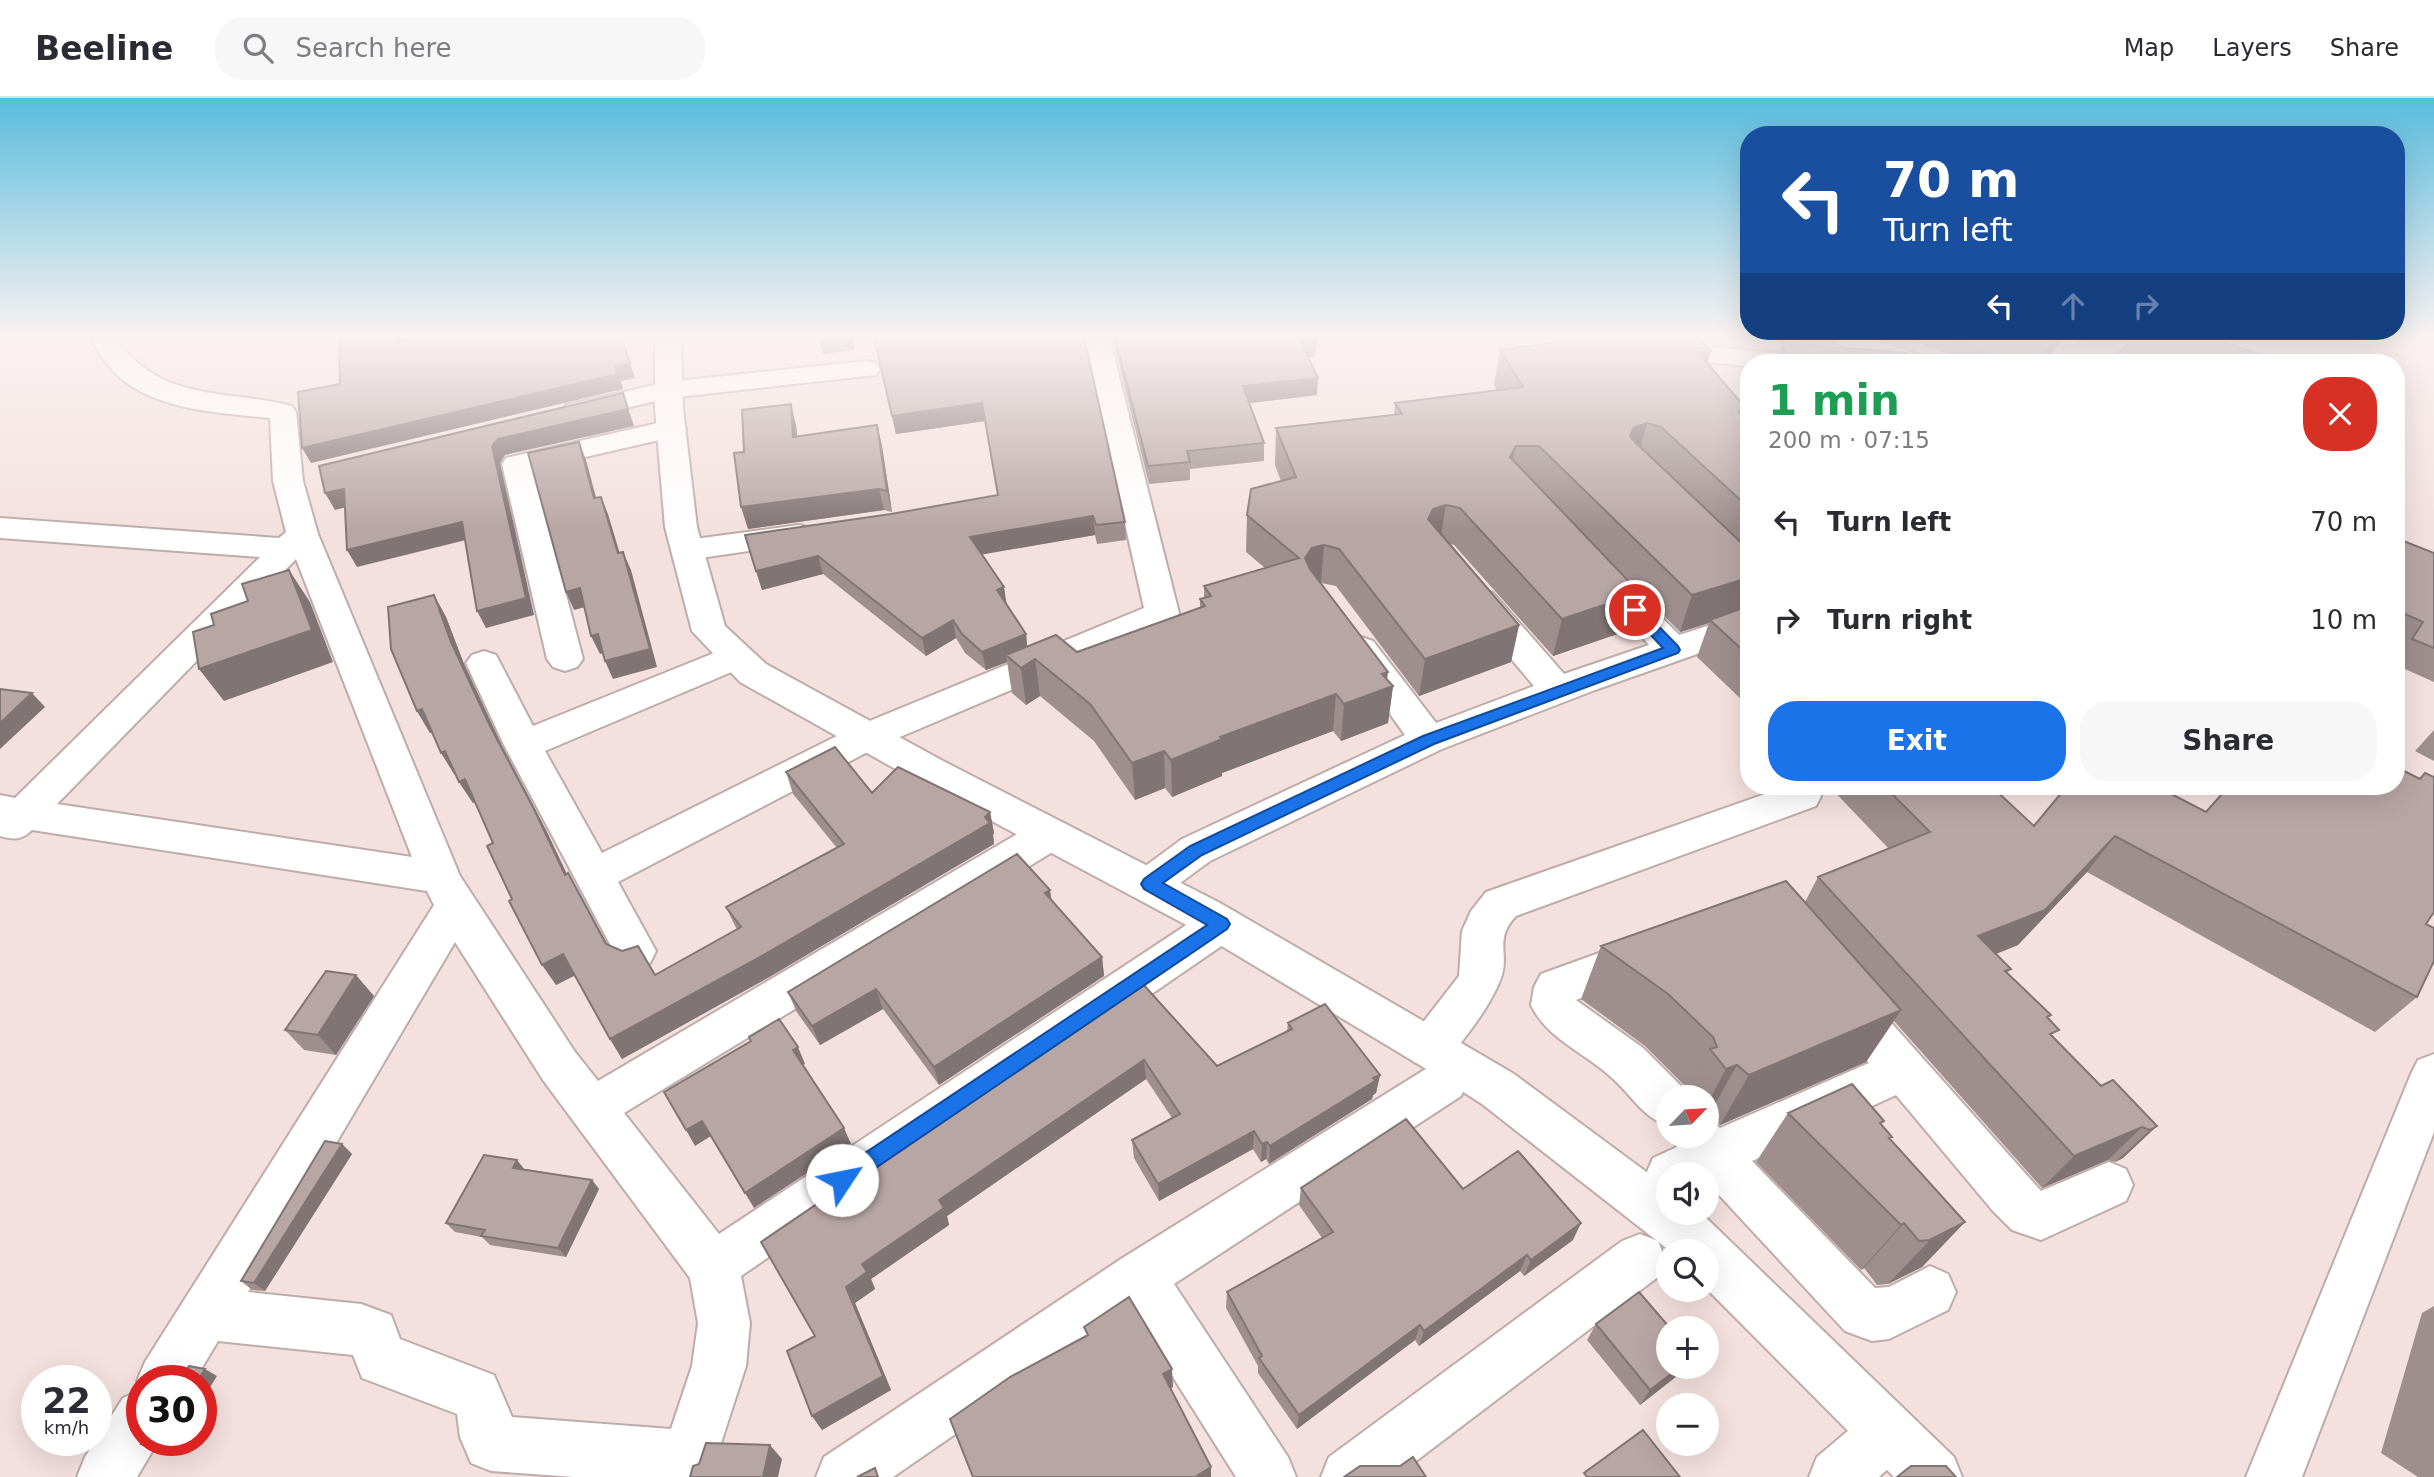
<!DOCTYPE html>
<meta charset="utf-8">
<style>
:root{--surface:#fff;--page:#f7f7f7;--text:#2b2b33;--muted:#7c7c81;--line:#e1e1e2;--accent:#1a73e8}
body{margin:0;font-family:"DejaVu Sans",sans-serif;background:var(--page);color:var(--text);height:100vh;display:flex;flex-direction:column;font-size:26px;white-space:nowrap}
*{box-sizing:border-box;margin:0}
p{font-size:23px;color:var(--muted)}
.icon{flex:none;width:38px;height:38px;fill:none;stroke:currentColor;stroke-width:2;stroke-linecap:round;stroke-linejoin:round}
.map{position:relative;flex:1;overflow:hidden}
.details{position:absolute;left:1740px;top:256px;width:665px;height:441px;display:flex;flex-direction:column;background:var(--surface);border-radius:28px;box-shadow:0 7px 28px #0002}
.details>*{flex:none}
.banner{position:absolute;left:1740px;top:28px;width:665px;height:214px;border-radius:28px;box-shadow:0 7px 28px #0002;background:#1a4fa0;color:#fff;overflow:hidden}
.needle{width:46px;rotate:65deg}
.buttons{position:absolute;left:1656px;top:987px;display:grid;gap:14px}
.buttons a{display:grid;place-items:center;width:63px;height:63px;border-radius:50%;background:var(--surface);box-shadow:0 7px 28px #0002;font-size:35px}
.speed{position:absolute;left:21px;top:1267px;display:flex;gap:14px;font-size:35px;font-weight:700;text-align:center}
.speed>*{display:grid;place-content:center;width:91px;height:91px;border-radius:50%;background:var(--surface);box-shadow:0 7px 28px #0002;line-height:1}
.speed small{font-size:18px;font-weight:400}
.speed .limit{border:10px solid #d22;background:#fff;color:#111}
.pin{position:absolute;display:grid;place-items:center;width:60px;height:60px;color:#fff;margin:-30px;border:4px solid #fff;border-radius:50%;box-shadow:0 2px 7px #0007}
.me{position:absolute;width:77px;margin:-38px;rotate:56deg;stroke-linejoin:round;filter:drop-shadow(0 0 5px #0008)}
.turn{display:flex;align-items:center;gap:24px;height:147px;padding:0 28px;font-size:32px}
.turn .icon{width:91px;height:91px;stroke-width:2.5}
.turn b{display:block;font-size:49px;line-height:60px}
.lanes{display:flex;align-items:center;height:66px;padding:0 28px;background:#0003;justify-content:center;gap:35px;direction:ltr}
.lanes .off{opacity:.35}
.round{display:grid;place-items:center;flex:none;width:74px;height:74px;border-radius:28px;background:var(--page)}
.headline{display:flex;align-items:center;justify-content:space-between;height:119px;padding:0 28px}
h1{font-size:42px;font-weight:800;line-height:52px;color:#1e9e55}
.action{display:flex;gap:14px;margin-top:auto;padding:14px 28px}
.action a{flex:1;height:80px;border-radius:28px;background:var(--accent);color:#fff;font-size:28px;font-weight:800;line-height:80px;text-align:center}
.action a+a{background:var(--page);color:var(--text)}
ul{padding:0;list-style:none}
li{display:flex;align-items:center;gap:21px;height:98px;padding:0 28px}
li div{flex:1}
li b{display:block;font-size:26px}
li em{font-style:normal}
header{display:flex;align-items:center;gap:42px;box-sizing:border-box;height:98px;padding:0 35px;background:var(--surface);border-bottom:2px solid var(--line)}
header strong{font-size:33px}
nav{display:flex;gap:38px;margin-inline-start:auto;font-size:24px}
.search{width:490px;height:63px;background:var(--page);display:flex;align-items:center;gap:18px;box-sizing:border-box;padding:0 24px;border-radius:28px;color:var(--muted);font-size:26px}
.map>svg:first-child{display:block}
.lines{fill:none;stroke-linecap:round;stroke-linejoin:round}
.street-casing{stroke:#beacaa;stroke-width:4}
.secondary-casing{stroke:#beacaa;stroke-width:4}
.street{fill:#fff;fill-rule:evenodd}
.secondary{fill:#fff;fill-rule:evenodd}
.wall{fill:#9e8f8e}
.shaded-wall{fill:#817474}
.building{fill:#b8a6a5;stroke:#817474;stroke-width:2}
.route{fill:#1a73e8;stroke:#114b97;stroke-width:2}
</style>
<header>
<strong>Beeline</strong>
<div class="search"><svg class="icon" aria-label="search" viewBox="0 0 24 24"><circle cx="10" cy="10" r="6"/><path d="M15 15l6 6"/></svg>Search here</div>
<nav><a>Map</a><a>Layers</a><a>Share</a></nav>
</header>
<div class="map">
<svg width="2434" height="1379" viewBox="0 0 2434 1379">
<rect width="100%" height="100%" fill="#f4e1df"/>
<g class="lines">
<g class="street-casing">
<path id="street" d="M90,239H116C158,305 226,291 292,308L296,314L303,383L318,436L460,778L575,954L598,983L1036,725L1050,721L1064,725L1070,736L1064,747L624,1015L719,1136L1206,814L1221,809L1236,814L1242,826L1236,838L741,1178L750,1225L746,1268L710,1379H574L491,1373L471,1365L460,1339L457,1316L362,1280L353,1257L218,1243L194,1283H142V1342H159L137,1379H77L85,1359L123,1300L141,1292L137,1283L145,1264L434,807L427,793L32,732C22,742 13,742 0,738V697L15,700L260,459L0,440V420L279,440L286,434L273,383L270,320C222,315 162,313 123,282C108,270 99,255 90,239ZM296,461L412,759L57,706ZM455,844L543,982L690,1180L698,1225L692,1268L671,1331L512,1319L494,1277L400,1241L391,1217L361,1206L248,1194Z
M1083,239H1109L1179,515L1174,523L881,647L618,784L656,853L650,865L635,871L620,865L504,647L466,565L472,557L484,553L496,557L533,628L724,551L736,547L748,551L754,559L748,567L545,653L602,755L855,629L1144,510Z
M1509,239H1604L1788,256L1798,258L1802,264H1748V268L1522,247L1512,245Z
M1832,239H1869L1922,258L1926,264H1887L1835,245Z
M2048,239H2079L2080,241L2077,247C2065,249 2054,249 2048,239Z
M866,263L876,265L880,271L876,277L668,300L576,322L566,319L562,313L566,307L668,284Z
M671,322L681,325L686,331L681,337L533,371L583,561L577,569L565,573L553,569L547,561L502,366L506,360Z
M799,427L810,430L815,437L810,444L687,462L676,459L671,452L676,445L687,442Z
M1599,465L1611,468L1679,537L1748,515V538L1595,592L1442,651L1210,763L1164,797L1150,802L1136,797L1130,786L1136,775L1182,741L1405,637L1344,551L1349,543L1361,539L1373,543L1436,625L1534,588L1469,511L1464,503L1469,495L1481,492L1493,495L1564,576L1649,547L1583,475L1587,468Z
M1788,688H1816L1821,698L1816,708L1516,818C1492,843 1512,857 1499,885C1486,915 1465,939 1446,964L1461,970L1468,984L1461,998L1174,1186L1288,1359L1296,1379H1236L1132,1214L893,1379H816L824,1359L1121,1161L1429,969L1414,964L1407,950L1414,936L1459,878L1462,833L1471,813L1486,794Z
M1638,841L1653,846L1659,859L1653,872L1576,902L1643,950L1685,992L1688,999H1668V1028C1642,1019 1631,996 1611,979C1584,954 1547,941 1531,907L1534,889L1541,876Z
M1846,886L1862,892L2041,1093L2109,1064L2126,1071L2133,1087L2126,1103L2041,1142L2012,1132L1993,1113L1896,997L1752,1063L1875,1190L1889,1189L1930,1168L1948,1176L1956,1194L1948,1212L1889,1241L1872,1243L1845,1233L1706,1083V1076H1668V1098L1653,1092L1646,1076L1653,1060L1677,1049L1672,1038H1706V1020L1720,1030L1869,965L1830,918L1824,905L1830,892Z
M2434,956V1034L2302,1379H2246L2411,976L2418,962Z
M1640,1136L1658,1143L1665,1161L1658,1179L1395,1379H1321L1329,1359L1622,1143Z
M1888,1306L1907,1315L1916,1334L1907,1353L1879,1379H1809L1817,1359L1869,1315Z"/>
</g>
<g class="secondary-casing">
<path id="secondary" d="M655,239H681L683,311L697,429L725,528L766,566L943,663L1220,805L1480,956L1514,976L1668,1090V1115H1701L1954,1359L1962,1379H1894L1706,1190V1153H1670L1482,1006L1448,984L1190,829L917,683L740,584L692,533L665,429L655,311Z"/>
</g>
<use href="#street" class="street"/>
<use href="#secondary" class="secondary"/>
</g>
<path class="wall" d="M874,239L1125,424L1126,442L1097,446L1095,437L982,456L1007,508L1026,536L1027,549L1077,554L1200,510V501L1204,500V488L1265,470L1246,454L1247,417L1281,383L1275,367L1276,330L1394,317L1395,305L1497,293L1494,287L1500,252L1707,265L1743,307L1740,315L1748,325V603L1747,602L1743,603L1697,559L1709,525L1680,534L1624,477L1629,532L1553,558L1454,447L1450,446L1519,527L1511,564L1419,598L1336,488L1321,485L1387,582L1393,588L1388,625L1341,643L1333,633L1222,675V678L1172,699L1165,690L1135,702L1094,643L1040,598L1026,607L1012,595L1007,564L986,572L965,555L956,540L926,558L823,476L762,492L745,437L891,416L998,397L985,323L896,336Z
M1112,239H1319L1314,259H1308L1317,297L1249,305L1264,345V363L1190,371V382L1149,386Z
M1914,239H2062L2057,249L2042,264H1970L1912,242Z
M1782,245L1909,264H1776Z
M796,327L797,338L877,327L882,348L892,414L884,412L748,431L744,354Z
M2396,440L2434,455V584L2396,567V558L2402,548L2396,545Z
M434,497L446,519L464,566L502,648L546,732L567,776L580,796L607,846L655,877L737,832L726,809L837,750L793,696L786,674L872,695L990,714L994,735L993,737L994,746L771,878L622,961L610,941L574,877L556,887L512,801L493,745L475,704L473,705L459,684L456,676H454L432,634L430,635L417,613Z
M2434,632V663L2415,653Z
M2425,675L2426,826L2417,899L2375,934L2087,774L2018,847L1996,856L2011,871L2007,875L2051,917L2048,920L2053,939L2101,988L2157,1028L2123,1060L2115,1064L2108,1062L2042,1090L1894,923L1866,964L1720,1027L1709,1017L1706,1018V999H1685L1688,993L1687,990L1645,948L1581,901L1601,848L1805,804L1818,779L1889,751L1829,688H1991L2034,728L2206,714L2419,681Z
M1051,802L1102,859L1104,878L939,987L883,911L820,947L796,913L788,894Z
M1142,885L1217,968L1287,933L1288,925L1380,977L1376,995L1373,997L1372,1001L1269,1066L1266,1061L1261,1064L1253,1051L1159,1103L1134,1060L1132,1042L1172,1020L1146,981L947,1118L949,1127L871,1181L875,1191L855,1205L891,1292L822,1332L812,1318L815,1238Z
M374,898L336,957L304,952L285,932Z
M1788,1015L1884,1023L1881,1027L1890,1041L1965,1124L1922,1169L1888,1186L1877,1187L1864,1170L1861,1172L1756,1064Z
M342,1046L352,1056L265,1193L252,1192L241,1183Z
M525,1071L592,1082L599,1091L566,1159L490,1147L482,1139L455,1134L446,1125Z
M1301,1090L1463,1091L1573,1142L1524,1178L1520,1173L1419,1248L1415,1242L1297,1331L1258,1275V1268L1226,1210L1227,1194L1322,1140L1299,1107Z
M2434,1208V1379H2418L2381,1355L2422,1215Z
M1596,1226L1682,1274L1640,1307L1587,1242Z
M142,1305V1338L131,1332Z
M144,1342L167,1356L155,1353L141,1346Z"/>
<path class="shaded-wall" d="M397,239H401L403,242L397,244Z
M622,239L635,280L621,283L623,291L311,365L302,350L615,269Z
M819,239H854V252L823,256Z
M1316,239H1319L1314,259L1299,260L1300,243Z
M2060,239H2062L2057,249L2042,264H2034Z
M1711,253L1700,288L1698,254Z
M1318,280L1317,297L1242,306L1243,288Z
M623,295L634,328L505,357L500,365L534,517L486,530L477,513L492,348L498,341Z
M982,305L985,323L896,336L892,318Z
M791,306L796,327L799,360L793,339Z
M1647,325L1637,361L1630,338L1634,329Z
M877,327L882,348L892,414L887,393Z
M579,344L586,362L601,418L594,400Z
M1516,348L1509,384L1510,359Z
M344,391L354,407L335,412L325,395Z
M879,391L884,412L748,431L741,409Z
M601,399L608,416L625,473L618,455Z
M1446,407L1440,443L1428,421L1433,411Z
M1093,418L1095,437L974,458L970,439Z
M462,424L470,441L357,469L347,452Z
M1324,447L1321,484L1309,487L1305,460L1312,450Z
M623,454L631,472L657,569L613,581L605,563Z
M818,458L823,476L762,492L756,473Z
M289,472L310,504L333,564L224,603L199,571Z
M1748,480V513L1710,522L1709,525L1680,534L1692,497Z
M1004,489L1007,508L997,492Z
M580,490L589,508L574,512L566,494Z
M1640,495L1629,532L1553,558L1562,521Z
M434,497L446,519L464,566L502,648L546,732L577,798L565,777L489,626L451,544Z
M953,522L956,540L926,558L922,540Z
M1519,527L1511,564L1419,598L1425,561Z
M598,536L607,554L600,556L591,538Z
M1026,536L1028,555L1006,557L1007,564L986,572L982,554Z
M1035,561L1040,598L1026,607L1021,570Z
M1388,574L1386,590L1393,588L1388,625L1341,643L1344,606L1382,576Z
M1748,590V599L1747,602L1743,603Z
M32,595L45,609L0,651V625Z
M1336,596L1333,633L1222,675V678L1172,699L1171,662L1220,639Z
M422,611L436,633L430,635L417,613Z
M445,653L459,674L454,676L441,655Z
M1164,653L1165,690L1135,702L1132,665Z
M465,681L478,703L473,705L459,684Z
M990,714L994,735L993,737L994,746L771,878L622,961L610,941L985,719Z
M2115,738L2087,774L2018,847L1953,873L1978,838Z
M568,775L580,796L618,866L606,846Z
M1050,792L1053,812L1045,795Z
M563,856L576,877L556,887L542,867Z
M1102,859L1104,878L939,987L934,969Z
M356,877L374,898L336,957L318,937Z
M876,891L883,911L820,947L812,928Z
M1901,912L1866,964L1720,1027L1749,977Z
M798,949L805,966L801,968L793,952Z
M1144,962L1146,981L947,1118L949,1127L871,1181L875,1191L855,1205L891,1292L822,1332L812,1318L846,1189L862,1166L939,1102Z
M1737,967L1709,1017L1706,1018V1008L1726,971Z
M1380,977L1376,995L1373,997L1372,1001L1269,1066L1270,1048Z
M702,1023L711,1038L695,1048L686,1032Z
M2157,1028L2123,1060L2115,1064L2150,1032Z
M2142,1029L2108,1062L2042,1090L2074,1058Z
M844,1030L851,1046L754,1110L745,1095Z
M1254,1033L1253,1051L1159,1103L1158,1086Z
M1267,1044L1266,1061L1261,1064L1262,1046Z
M342,1046L352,1056L265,1193L254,1185Z
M517,1062L525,1072L513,1070Z
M592,1082L599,1091L566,1159L558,1150Z
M1965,1124L1922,1169L1888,1186L1930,1142Z
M1581,1125L1573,1142L1524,1178L1531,1162Z
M1904,1125L1864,1170L1861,1172L1901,1127Z
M1527,1157L1520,1173L1419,1248L1424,1233Z
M1420,1227L1415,1242L1297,1331L1299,1317Z
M1680,1269H1685L1682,1274L1640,1307L1650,1292Z
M205,1271L217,1278L201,1304V1283H197Z
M1172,1271L1173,1289L1165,1294L1163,1276Z
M158,1342H176L167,1356L154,1349Z
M770,1347L782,1361L778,1379H763Z
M1211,1369V1379H1195Z"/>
<path class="building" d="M339,239H397V244L410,241L411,246L450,239H621L630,265L615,269L618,276L302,350L298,294L340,286Z
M874,239H1084L1125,424L1096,427L1093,418L970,439L1004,489L997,492L1026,536L982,554L962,536L953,522L922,540L818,458L756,473L745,437L891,416L998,397L982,305L892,318Z
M1115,239H1316L1315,241L1300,243L1318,280L1243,288L1264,345L1187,353L1190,364L1148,368Z
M1593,239H1697L1711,253L1698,254L1743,307L1739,314L1748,325V409L1661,329L1647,325L1634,329L1630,338L1635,344L1748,451V480L1692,497L1539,348H1516L1510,359L1640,495L1562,521L1460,410L1446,407L1433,411L1428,421L1519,527L1425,561L1339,451L1324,447L1312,450L1305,460L1310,471L1388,574L1382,576L1393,588L1344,606L1336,596L1220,639L1222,641L1171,662L1164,653L1132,665L1090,606L1035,561L1021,570L1006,557L1056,537L1077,554L1205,508L1200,501L1211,498L1204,488L1299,460L1247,417L1251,391L1296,379L1276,330L1402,316L1395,305L1523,289L1500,252Z
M1947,239H2060L2034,264H2016Z
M2135,239H2207L2259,256L2252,264H2109Z
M1782,245L1906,255L1909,264H1788Z
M623,295L628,311L498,341L492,348L526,500L477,513L462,424L347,452L344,391L325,395L319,368Z
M791,306L793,339L877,327L887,393L879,391L741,409L734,355L744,354L742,312Z
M579,344L594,400L601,399L618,455L623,454L650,551L605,563L598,536L591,538L580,490L566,494L528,355Z
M2396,440L2434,455V550L2412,541L2423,524L2396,512Z
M289,472L312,532L199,571L193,534L214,527L211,516L248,503L242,486Z
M434,497L451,544L489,626L534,711L565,777L568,775L606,846L622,853L638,848L655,877L741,829L726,809L844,746L786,674L835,649L872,695L898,669L990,714L985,719L990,725L762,858L610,941L563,856L542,867L509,803L512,801L487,748L493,745L465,681L459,684L445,653L441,655L422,611L417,613L391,551L388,509Z
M1748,508V557L1710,522Z
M0,591L32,595L0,625Z
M2396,669L2420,681L2425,675L2434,679V814L2426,826L2434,830V863L2417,899L2115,738L2045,812L1978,838L2011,871L2005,873L2051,917L2047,919L2059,932L2050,936L2101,988L2113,982L2157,1028L2150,1032L2142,1029L2074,1058L1818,779L1930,734L1884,688H1991L2034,728L2067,688H2156L2206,714L2229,688H2396Z
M1017,756L1050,792L1045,795L1102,859L934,969L876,891L812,928L788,894Z
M1786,783L1901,912L1749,977L1737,967L1726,971L1710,951L1717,949L1713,939L1668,896L1601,848Z
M326,873L356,877L318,937L285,932Z
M1142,885L1217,968L1292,931L1288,925L1325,906L1380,977L1373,980L1375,983L1270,1048L1267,1044L1262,1046L1254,1033L1158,1086L1132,1042L1180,1016L1144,962L939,1102L944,1110L862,1166L867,1174L846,1189L883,1278L812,1318L787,1253L815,1238L761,1144Z
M779,921L798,949L793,952L844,1030L745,1095L702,1023L686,1032L664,994L751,943L749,939Z
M1852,986L1884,1023L1880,1025L1892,1039L1889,1040L1965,1124L1930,1142L1919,1143L1904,1125L1901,1127L1788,1015Z
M1406,1021L1463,1091L1518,1053L1581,1125L1531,1162L1527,1157L1424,1233L1420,1227L1299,1317L1259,1260L1262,1258L1227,1194L1333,1134L1301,1090Z
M325,1043L342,1046L254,1185L241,1183Z
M484,1057L517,1062L513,1070L592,1082L558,1150L481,1138L485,1132L446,1125Z
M1639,1194L1670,1230H1668V1269H1680L1650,1292L1596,1226Z
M1129,1199L1172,1271L1163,1276L1211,1369L1195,1379H973L950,1321L1010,1279L1088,1237L1084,1229Z
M189,1268L205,1271L197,1283H156L160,1278H181Z
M142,1305V1334L131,1332V1321Z
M1643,1332L1680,1379H1587L1584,1375Z
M144,1342H158L154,1349L141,1346Z
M706,1345L770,1347L763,1379H690L693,1368L699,1366Z
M1413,1359L1426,1379H1344L1360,1368H1400Z
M1911,1368H1946L1956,1379H1897Z
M875,1370L878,1379H857Z"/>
<linearGradient id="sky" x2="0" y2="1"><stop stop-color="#59bcde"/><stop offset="0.55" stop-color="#faf2f1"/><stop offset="1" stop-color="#faf2f1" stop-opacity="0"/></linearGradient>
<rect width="2434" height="432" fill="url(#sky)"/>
<path class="route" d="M1635,507L1640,509L1678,548L1680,552L1678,555L1434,646L1202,757L1163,785L1227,821L1230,826L1227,831L849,1088L842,1091L835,1088L832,1082L835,1075L1207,827L1144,791L1141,786L1144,781L1190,748L1423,638L1663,550L1630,515L1628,512Z"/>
</svg>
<div class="buttons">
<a><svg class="needle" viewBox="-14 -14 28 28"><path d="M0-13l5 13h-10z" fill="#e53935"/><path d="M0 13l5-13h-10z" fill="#7c7c81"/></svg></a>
<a><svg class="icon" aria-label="sound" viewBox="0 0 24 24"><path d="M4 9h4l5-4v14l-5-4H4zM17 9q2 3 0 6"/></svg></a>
<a><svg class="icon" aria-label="search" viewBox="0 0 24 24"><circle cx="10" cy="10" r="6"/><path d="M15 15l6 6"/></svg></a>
<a>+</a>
<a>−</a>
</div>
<div class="speed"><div>22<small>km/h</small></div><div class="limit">30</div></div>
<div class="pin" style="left:1635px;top:512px;background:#d93025"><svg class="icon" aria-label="arrive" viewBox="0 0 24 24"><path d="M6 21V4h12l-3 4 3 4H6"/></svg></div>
<svg class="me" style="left:842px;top:1082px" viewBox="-20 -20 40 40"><circle r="19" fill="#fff"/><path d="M0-13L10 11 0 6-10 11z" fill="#1a73e8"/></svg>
<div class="banner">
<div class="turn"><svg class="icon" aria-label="left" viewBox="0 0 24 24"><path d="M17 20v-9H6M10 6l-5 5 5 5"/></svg><div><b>70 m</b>Turn left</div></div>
<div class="lanes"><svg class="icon" aria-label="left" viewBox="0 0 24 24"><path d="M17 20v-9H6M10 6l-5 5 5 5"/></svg><svg class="icon off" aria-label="ahead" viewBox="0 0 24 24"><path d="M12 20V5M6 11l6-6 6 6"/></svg><svg class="icon off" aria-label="right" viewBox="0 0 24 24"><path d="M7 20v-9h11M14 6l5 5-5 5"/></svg></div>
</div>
<section class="details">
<div class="headline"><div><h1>1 min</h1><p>200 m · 07:15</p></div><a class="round" style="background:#d93025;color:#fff"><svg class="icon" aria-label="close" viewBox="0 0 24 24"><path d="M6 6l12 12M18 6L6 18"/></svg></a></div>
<ul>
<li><svg class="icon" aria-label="left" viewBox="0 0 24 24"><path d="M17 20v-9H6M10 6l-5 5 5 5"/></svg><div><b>Turn left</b></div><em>70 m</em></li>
<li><svg class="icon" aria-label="right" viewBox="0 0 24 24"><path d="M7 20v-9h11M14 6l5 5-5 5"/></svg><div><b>Turn right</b></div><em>10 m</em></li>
</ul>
<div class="action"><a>Exit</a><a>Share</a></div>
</section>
</div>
